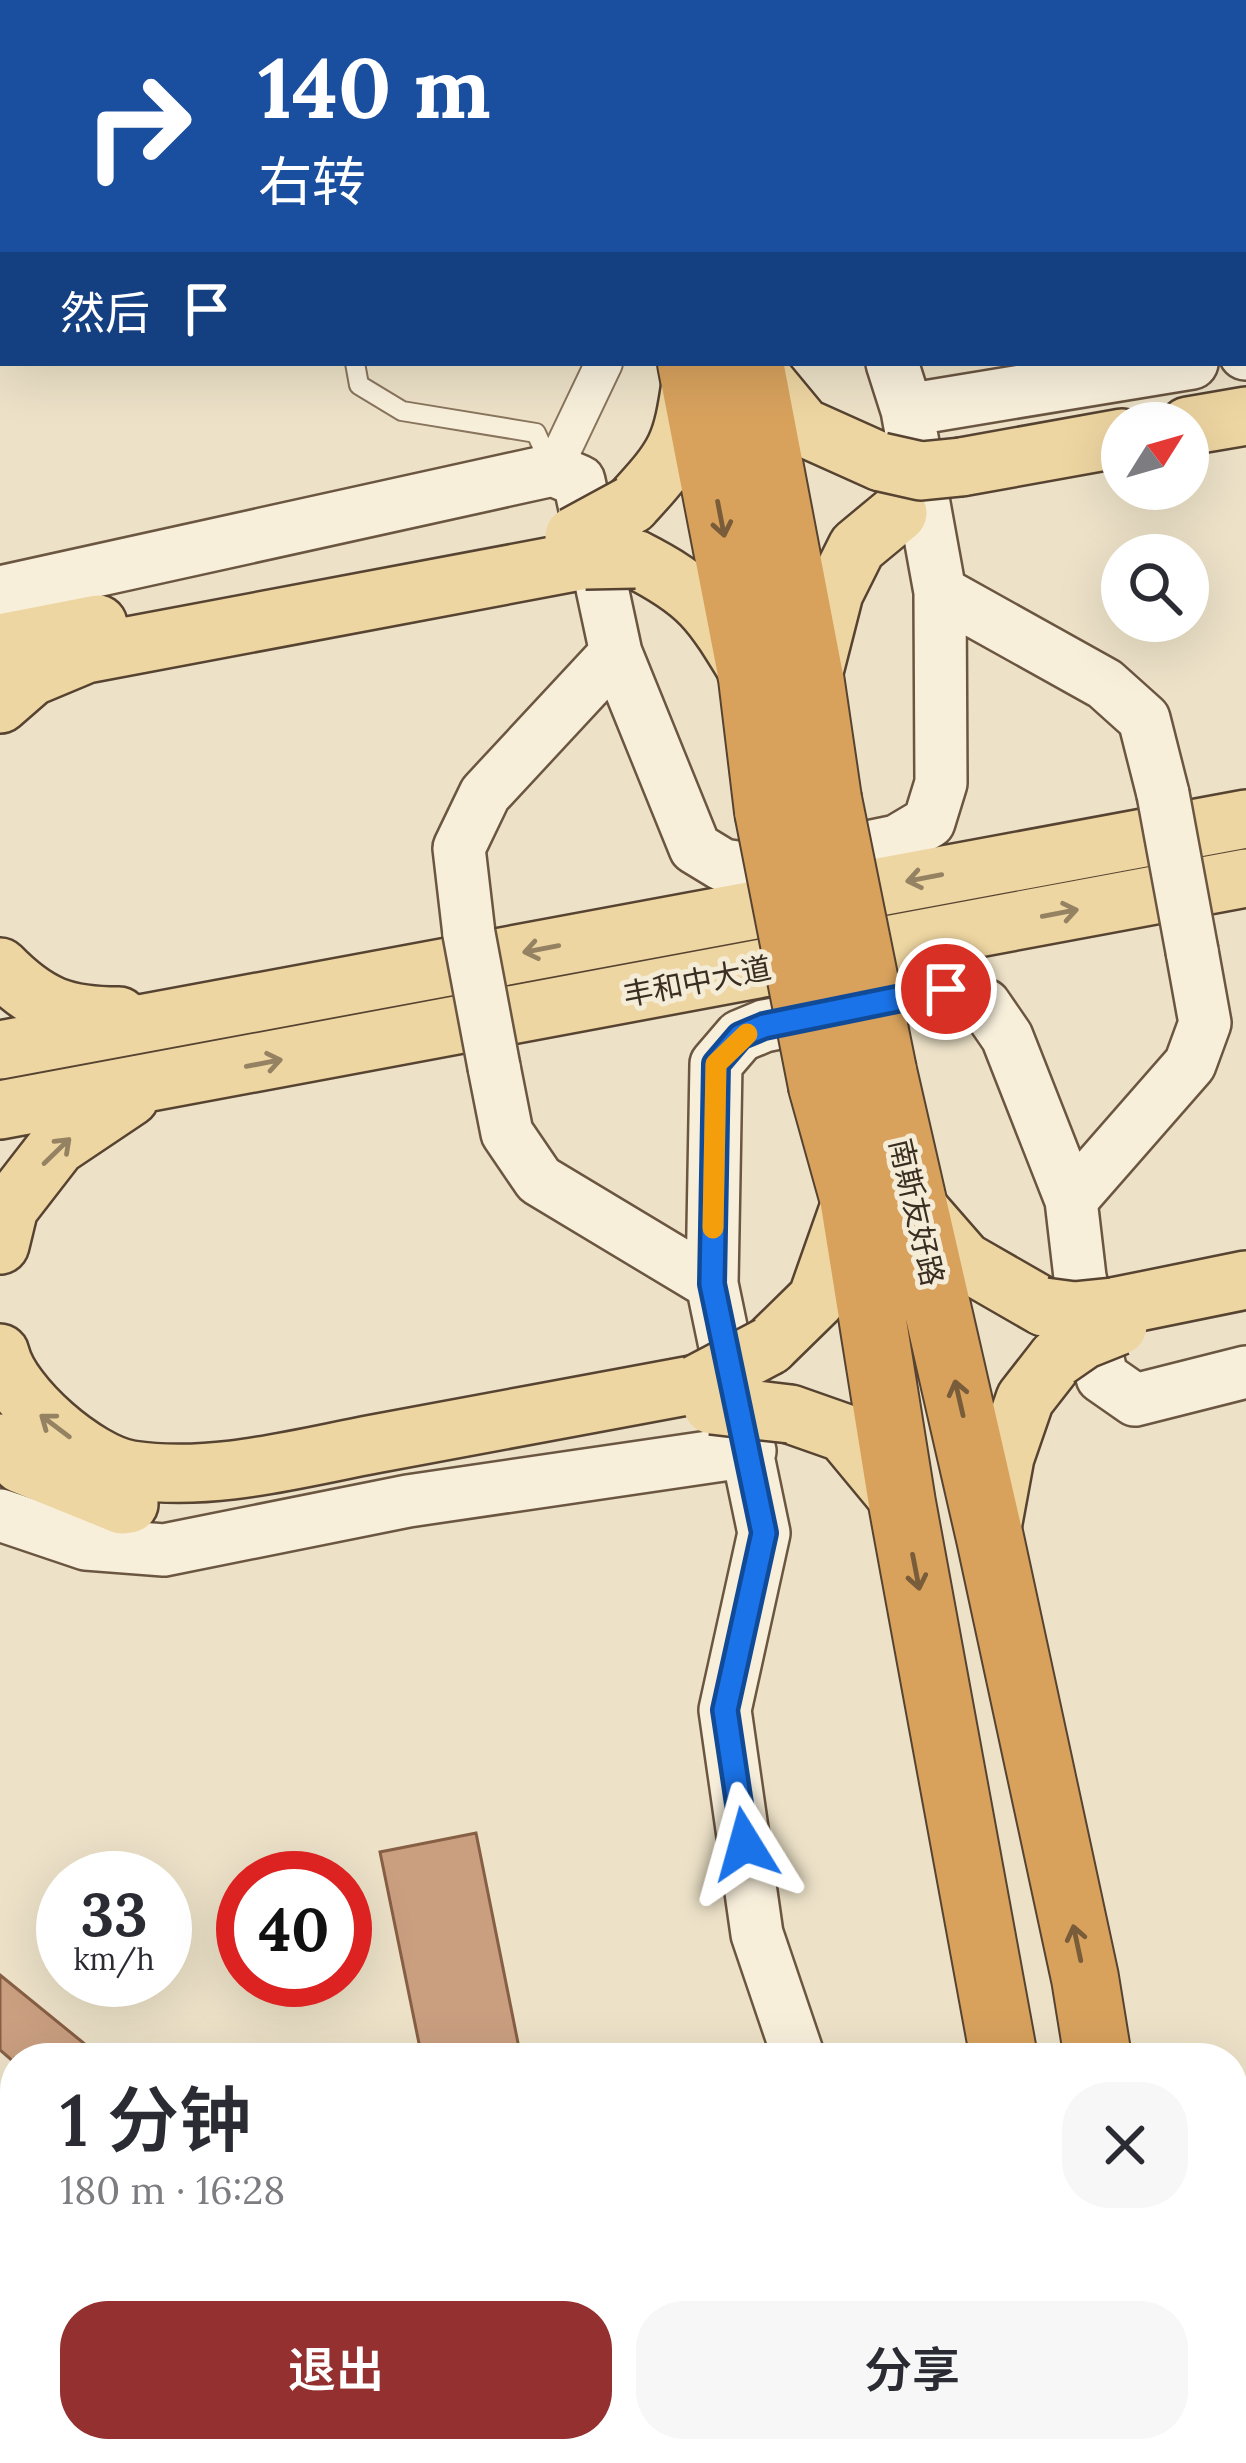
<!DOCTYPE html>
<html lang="zh">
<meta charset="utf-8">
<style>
:root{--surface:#fff;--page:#f7f7f7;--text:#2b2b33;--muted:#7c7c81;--accent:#953030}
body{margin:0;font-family:Lora,"Noto Sans SC",serif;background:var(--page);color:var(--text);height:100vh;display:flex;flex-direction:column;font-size:45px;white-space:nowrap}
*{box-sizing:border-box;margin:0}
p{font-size:39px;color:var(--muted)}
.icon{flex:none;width:66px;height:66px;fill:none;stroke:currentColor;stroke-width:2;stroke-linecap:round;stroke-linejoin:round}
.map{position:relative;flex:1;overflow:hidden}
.drawer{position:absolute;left:0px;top:2043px;width:1248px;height:420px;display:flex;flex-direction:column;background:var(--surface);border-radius:48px 48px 0 0;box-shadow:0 12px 48px #0002}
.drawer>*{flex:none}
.top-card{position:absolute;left:0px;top:0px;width:1248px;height:366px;box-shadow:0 12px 48px #0002;background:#1a4fa0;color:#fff;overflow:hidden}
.needle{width:78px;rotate:53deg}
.tools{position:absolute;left:1101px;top:402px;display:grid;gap:24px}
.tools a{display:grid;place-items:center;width:108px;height:108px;border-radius:50%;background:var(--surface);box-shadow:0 12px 48px #0002;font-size:60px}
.speed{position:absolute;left:36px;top:1851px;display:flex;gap:24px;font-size:60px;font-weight:700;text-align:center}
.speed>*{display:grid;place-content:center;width:156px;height:156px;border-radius:50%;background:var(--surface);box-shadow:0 12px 48px #0002;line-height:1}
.speed small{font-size:30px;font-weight:400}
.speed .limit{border:18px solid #d22;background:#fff;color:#111}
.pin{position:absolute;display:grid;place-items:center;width:102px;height:102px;color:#fff;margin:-51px;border:6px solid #fff;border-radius:50%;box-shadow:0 3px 12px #0007}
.me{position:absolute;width:132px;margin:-66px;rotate:352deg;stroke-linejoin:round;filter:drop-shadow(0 0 9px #0008)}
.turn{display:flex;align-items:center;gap:42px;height:252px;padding:0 60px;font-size:54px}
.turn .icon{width:156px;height:156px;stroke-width:2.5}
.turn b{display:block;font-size:84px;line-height:102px}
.then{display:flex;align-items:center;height:114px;padding:0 60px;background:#0003;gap:24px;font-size:45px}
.round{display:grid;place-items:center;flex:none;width:126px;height:126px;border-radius:48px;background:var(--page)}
.head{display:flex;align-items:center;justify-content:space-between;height:204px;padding:0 60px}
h1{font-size:72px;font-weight:600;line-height:90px}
.primary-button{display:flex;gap:24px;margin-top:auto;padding:24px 60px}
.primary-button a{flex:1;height:138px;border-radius:48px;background:var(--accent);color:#fff;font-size:48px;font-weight:600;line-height:138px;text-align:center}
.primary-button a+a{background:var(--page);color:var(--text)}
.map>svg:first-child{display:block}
.building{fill:#ca9f80;stroke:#875f44;stroke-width:3}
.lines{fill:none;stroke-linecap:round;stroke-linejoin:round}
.lane-casing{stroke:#89755e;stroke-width:22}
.street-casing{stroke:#89755e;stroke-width:40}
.secondary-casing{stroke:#6b5641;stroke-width:56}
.primary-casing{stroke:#574331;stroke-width:62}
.highway-casing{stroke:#574331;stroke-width:70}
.lane{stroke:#f8efdb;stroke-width:18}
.street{stroke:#f8efdb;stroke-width:36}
.secondary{stroke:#f8efdb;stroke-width:51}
.primary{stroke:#eed6a2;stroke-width:57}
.highway{stroke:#d8a25d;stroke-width:66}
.secondary-bridge-casing{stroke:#6b5641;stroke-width:56;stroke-linecap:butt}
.primary-bridge-casing{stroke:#574331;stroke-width:62;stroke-linecap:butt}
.highway-bridge-casing{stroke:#574331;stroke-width:70;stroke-linecap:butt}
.secondary-bridge{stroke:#f8efdb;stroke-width:51}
.primary-bridge{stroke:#eed6a2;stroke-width:57}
.highway-bridge{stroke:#d8a25d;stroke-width:66}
.oneway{stroke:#795c39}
.oneway2{stroke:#948262}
.route-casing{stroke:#114b97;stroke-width:30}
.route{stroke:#1a73e8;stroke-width:21}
.slow{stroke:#f59e0b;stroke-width:21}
.labels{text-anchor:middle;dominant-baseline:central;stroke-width:10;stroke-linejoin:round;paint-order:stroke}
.street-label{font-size:30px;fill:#3a2d21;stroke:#f5ecd8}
</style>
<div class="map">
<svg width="1246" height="2463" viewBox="0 0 1246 2463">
<rect width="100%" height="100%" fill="#ede2c8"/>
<path class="building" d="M476,1833L521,2058H422L380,1852Z
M0,1975L102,2058H15V2063L0,2050Z
M159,2448H222L229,2463H165Z"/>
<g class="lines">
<g class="lane-casing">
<path id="lane" d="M355,363L359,385L402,411L536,433L551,466"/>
</g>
<g class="street-casing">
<path id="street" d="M553,470L604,363"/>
</g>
<g class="secondary-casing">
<path id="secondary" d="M792,0L793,3
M1245,354H1246
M892,363L907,410L940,592L1105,684L1144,719L1163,794
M907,410L1192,363
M0,592L553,470L579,481L616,653L695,848L723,865L756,870L897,841L929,822L941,783L940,592
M469,934L459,848L485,794L616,653
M1192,951L1205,1023L1190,1064L1071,1200L1080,1277L1102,1377L1135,1400L1246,1372
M494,1067L507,1133L539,1180L712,1284
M0,1515L86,1544L164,1550L408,1501L750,1451
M799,2058L757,1934L725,1710L764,1533L712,1284L716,1064L740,1036L764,1026L946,989L985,1005L1007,1037L1071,1200
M925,2448L929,2463"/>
</g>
<g class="primary-casing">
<path id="primary" d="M750,363L803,427L881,462
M1188,426L1246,416
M961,467L1122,438
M631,505C678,454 682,446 692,377
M635,559C700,592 711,610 748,671
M0,643L98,624
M811,683L834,593L857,547L898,513
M0,704L31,677L86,654L585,560
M0,967C38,1006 65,1016 119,1016
M0,1050L1246,819
M0,1110L1246,878
M916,1206L964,1261L1044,1307
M0,1245L9,1208L57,1146L130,1097
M1113,1307L1246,1280
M769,1346L817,1299L853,1197
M0,1353C10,1397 87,1463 131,1470C213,1482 295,1459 374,1444C482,1424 589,1404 697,1384
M790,1414L844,1433L902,1503
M0,1443L21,1464L122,1505L129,1504
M991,1533L1005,1457L1025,1399L1057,1358"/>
</g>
<g class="highway-casing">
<path id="highway" d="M627,0V3
M691,0V3
M691,363L752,678L768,811
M750,363L811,683L828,799
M883,1071L990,1538L1085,1978L1098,2058
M822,1086L853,1197L902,1503L1004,2058
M1075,2448L1078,2463
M1162,2448L1165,2463"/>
</g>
<use href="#lane" class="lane"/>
<use href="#street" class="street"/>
<use href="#secondary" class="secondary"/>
<use href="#primary" class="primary"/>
<use href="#highway" class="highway"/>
<g class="secondary-bridge-casing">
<path id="secondary-bridge" d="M1163,794L1192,951
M469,934L494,1067"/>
</g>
<g class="primary-bridge-casing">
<path id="primary-bridge" d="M881,462L921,471L961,467
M574,536L631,505
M585,560L635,559
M1044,1307L1074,1311L1113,1307
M1057,1358L1083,1340L1118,1326
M697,1384L769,1346
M712,1405L790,1414"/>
</g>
<g class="highway-bridge-casing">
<path id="highway-bridge" d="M828,799L883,1071
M768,811L822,1086"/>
</g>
<use href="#secondary-bridge" class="secondary-bridge"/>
<use href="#primary-bridge" class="primary-bridge"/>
<use href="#highway-bridge" class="highway-bridge"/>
</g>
<defs><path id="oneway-shaft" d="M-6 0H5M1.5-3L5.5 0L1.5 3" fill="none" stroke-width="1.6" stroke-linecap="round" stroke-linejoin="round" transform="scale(3)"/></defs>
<g class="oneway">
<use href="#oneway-shaft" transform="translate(721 519) rotate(79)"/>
<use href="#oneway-shaft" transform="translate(959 1398) rotate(-103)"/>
<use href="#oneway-shaft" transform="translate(916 1572) rotate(79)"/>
<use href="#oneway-shaft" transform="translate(1077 1943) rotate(-102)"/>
</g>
<g class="oneway2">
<use href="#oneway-shaft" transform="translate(924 878) rotate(169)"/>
<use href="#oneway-shaft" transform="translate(1060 913) rotate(-11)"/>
<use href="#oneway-shaft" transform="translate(541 949) rotate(169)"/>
<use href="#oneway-shaft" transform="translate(264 1063) rotate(-11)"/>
<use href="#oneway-shaft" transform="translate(57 1151) rotate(-44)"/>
<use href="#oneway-shaft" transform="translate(55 1426) rotate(-143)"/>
</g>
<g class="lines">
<g class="route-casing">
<path id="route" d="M745,1844L725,1710L764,1533L712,1284L716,1064L740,1036L764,1026L946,989"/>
</g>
<use href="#route" class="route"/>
<path class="slow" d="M713,1228L716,1064L747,1034"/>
</g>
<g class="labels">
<g class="street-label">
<text transform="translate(697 981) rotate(-11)">丰和中大道</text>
<text transform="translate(917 1212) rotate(77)">南斯友好路</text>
</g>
</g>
</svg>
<div class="tools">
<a><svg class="needle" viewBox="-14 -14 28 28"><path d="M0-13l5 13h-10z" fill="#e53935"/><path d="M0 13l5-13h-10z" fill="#7c7c81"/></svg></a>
<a><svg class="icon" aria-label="search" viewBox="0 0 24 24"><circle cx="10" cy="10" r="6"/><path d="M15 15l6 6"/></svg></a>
</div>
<div class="speed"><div>33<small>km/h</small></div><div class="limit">40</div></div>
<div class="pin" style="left:946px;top:989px;background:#d93025"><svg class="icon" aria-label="arrive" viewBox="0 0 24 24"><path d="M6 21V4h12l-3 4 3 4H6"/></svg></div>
<svg class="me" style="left:745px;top:1844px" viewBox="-20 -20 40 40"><path d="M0-17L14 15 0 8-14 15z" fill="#1a73e8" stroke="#fff" stroke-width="4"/></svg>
<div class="top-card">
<div class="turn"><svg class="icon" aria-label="right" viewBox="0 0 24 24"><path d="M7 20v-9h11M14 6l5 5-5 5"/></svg><div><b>140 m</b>右转</div></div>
<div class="then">然后<svg class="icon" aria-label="arrive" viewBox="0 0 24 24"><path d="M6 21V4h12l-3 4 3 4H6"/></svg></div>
</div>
<section class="drawer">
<div class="head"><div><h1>1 分钟</h1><p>180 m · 16:28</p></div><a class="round"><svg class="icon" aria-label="close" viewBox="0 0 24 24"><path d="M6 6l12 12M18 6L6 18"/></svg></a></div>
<div class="primary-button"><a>退出</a><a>分享</a></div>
</section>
</div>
